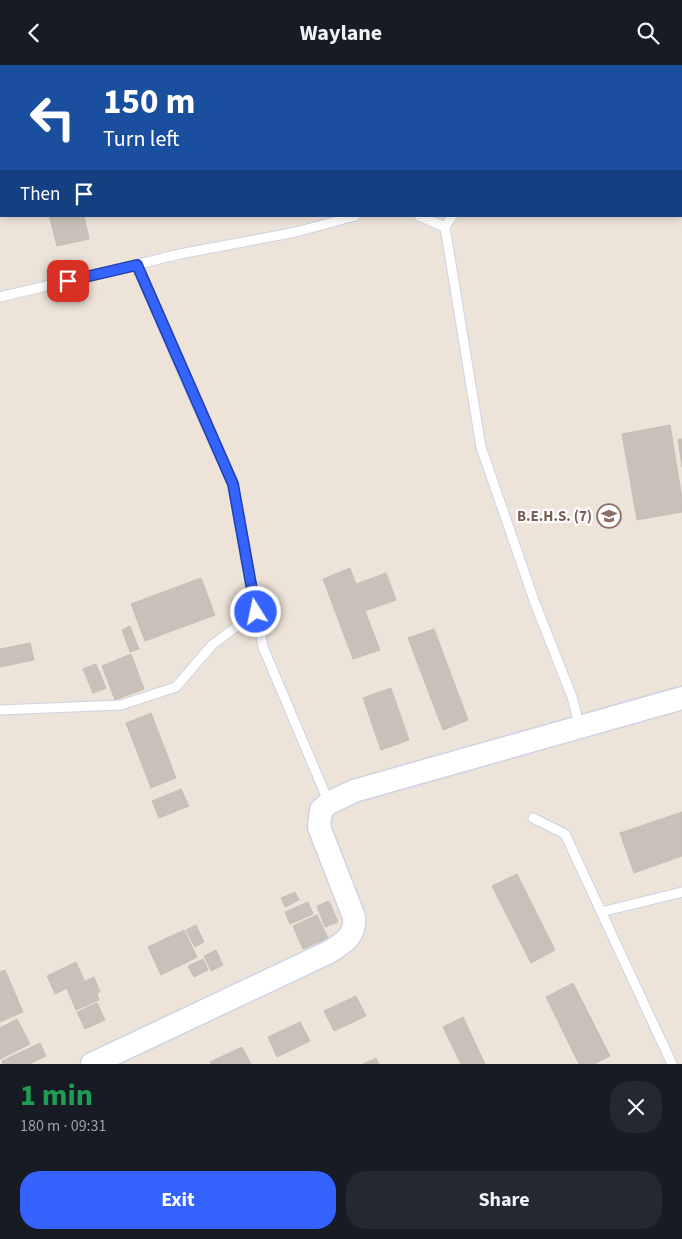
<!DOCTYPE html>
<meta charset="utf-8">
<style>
:root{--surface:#171b24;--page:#242831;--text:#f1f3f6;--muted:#9ea1a6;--accent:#3463ff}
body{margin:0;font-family:"Source Sans 3",sans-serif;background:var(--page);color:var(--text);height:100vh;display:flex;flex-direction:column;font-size:19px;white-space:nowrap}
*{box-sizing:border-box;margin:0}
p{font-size:16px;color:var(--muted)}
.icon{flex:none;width:28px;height:28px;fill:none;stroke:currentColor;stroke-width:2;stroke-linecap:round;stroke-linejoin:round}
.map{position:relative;height:999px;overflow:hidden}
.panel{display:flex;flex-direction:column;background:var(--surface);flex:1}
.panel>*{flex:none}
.banner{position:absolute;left:0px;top:0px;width:682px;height:152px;box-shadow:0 2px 8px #0003;background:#1a4fa0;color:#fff;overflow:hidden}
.pin{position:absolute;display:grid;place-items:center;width:42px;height:42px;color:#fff;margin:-21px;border-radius:10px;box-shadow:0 2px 8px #0006}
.me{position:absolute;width:55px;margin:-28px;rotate:350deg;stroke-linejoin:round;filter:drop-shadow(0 0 4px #0008)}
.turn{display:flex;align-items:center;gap:18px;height:105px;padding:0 20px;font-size:22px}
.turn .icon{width:65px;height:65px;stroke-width:2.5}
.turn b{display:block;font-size:35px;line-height:42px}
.then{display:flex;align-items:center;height:48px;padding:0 20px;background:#0003;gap:10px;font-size:19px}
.round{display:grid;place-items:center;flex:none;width:52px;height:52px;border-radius:20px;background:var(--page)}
.overview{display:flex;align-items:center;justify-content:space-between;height:85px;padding:0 20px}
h1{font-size:30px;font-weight:700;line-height:38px;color:#1e9e55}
.button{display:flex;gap:10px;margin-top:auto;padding:10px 20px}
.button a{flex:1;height:58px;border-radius:20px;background:var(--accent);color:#fff;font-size:20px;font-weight:700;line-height:58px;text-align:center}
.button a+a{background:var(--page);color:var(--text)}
header{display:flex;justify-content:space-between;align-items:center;height:65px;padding:0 20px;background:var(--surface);font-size:22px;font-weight:700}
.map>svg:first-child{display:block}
.green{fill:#b2e98f}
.building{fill:#c8c0b9;stroke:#c8bfb3}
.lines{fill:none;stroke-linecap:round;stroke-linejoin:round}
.service-casing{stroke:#ced3e4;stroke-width:11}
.tertiary-casing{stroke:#ced3e4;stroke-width:25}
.service{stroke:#fff;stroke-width:9}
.tertiary{stroke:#fff;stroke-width:22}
.route-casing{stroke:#2240a6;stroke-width:12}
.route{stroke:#3463ff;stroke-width:9}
.labels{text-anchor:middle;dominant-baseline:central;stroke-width:4.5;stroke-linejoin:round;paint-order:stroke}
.education-label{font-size:15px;font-weight:bold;fill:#785e54;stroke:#fff;text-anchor:end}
</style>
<header><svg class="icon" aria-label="back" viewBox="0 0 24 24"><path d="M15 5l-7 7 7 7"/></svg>Waylane<svg class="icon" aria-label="search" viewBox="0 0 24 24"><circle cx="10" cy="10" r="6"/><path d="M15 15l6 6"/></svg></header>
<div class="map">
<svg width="682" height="999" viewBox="0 0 682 999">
<rect width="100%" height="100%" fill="#ede3d9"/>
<path class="green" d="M310,0H448L446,1Z"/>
<path class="building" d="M49,151H84L89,174L57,181Z
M670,360L682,433V447L637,455L622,369Z
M682,374V402L678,375Z
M350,503L356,519L386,508L396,535L365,546L380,585L353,594L323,514Z
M201,513L215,550L145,576L131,539Z
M130,561L139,584L130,587L122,565Z
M434,564L468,655L443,665L408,573Z
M30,578L34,595L0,602V584Z
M131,589L144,624L115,635L102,601Z
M96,599L106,623L93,628L83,604Z
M391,623L409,675L381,685L363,633Z
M151,648L176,713L151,723L126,658Z
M181,724L189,741L159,753L152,736Z
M682,747V791L634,808L620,768Z
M517,809L555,885L531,898L492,821Z
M295,827L299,835L285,842L281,833Z
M329,836L338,857L325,862L317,841Z
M308,837L313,849L290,859L285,847Z
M317,850L328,873L303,884L293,861Z
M196,860L204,877L195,882L186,865Z
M184,865L197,892L161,910L148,882Z
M216,885L223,900L211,906L204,891Z
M203,894L208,905L194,912L188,901Z
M76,897L84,915L55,929L47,911Z
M5,905L23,947L0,957V907Z
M94,912L100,927L97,928L99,935L76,945L67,924Z
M573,918L610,991L594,999H579L546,932Z
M356,931L366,951L334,966L324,946Z
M97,938L105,955L85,964L77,947Z
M463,952L485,999H461L443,962Z
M17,954L30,979L0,994V963Z
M300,957L310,976L277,992L268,972Z
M40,978L46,991L29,999H3L2,996Z
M242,982L251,999H211L210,997Z
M376,993L379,999H363Z"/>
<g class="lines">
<g class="service-casing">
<path id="service" d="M385,1V0
M680,1L682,0
M419,151L445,162L481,382L535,538L572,632L580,662
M445,162L452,151
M137,200L183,309L233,419L263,582L329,738
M0,232L180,189L296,167L355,151
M0,645L121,640L176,622L212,580L256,547
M533,753L565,769L672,999
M601,847L682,827"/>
</g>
<g class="tertiary-casing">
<path id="tertiary" d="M92,999L327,888C342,879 356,872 354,852L319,762L321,745L329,738L354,726L682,633"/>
</g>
<use href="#service" class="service"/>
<use href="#tertiary" class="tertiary"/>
</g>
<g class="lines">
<g class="route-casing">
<path id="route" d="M68,216L137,200L233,419L256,547"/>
</g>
<use href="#route" class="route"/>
</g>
<defs>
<g id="school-ring" transform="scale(1.25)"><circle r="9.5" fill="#fff" stroke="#8d6e63" stroke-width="1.5"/><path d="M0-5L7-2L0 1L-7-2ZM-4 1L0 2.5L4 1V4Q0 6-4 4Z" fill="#8d6e63"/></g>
</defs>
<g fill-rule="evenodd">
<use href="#school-ring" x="609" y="451"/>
</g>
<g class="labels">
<g class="education-label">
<text x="592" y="451">B.E.H.S. (7)</text>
</g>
</g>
</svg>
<div class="pin" style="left:68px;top:216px;background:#d93025"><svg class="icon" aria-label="arrive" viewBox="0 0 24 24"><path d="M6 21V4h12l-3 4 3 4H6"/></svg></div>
<svg class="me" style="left:256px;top:547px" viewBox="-20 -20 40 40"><circle r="17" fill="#3463ff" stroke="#fff" stroke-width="3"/><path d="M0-11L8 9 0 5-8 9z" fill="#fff"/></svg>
<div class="banner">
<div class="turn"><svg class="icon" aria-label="left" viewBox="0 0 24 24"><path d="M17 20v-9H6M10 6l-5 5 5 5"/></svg><div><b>150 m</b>Turn left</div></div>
<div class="then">Then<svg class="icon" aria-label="arrive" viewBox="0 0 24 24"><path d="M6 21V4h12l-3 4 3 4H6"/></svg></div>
</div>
</div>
<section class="panel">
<div class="overview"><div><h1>1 min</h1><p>180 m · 09:31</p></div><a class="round"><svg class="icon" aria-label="close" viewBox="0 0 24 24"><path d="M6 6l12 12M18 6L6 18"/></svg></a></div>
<div class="button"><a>Exit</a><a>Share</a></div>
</section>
